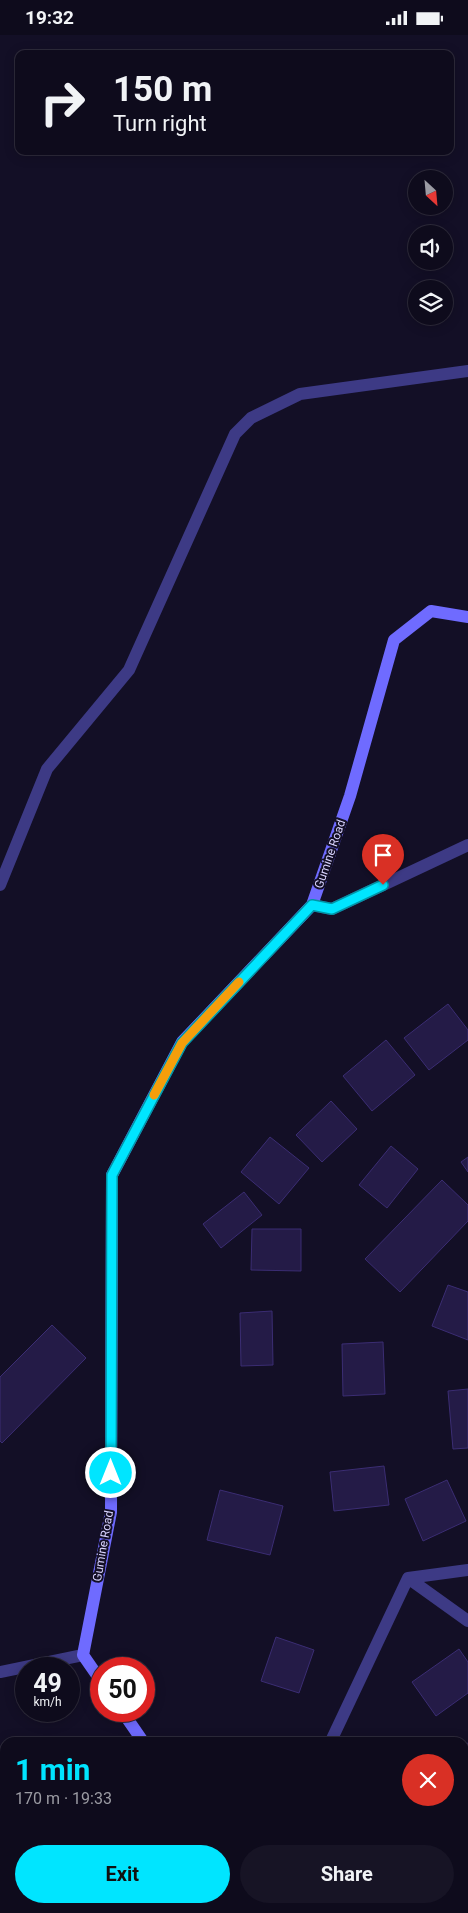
<!DOCTYPE html>
<meta charset="utf-8">
<style>
:root{--surface:#0e0b1c;--page:#171425;--text:#f1f3f6;--muted:#9b9ba3;--line:#2e2b3b;--accent:#00e5ff}
body{margin:0;font-family:Roboto,sans-serif;background:var(--page);color:var(--text);height:100vh;display:flex;flex-direction:column;font-size:19px;white-space:nowrap}
*{box-sizing:border-box;margin:0}
p{font-size:16px;color:var(--muted)}
.icon{flex:none;width:28px;height:28px;fill:none;stroke:currentColor;stroke-width:2;stroke-linecap:round;stroke-linejoin:round}
.map{position:relative;flex:1;overflow:hidden}
.panel{position:absolute;left:0px;top:1702px;width:469px;height:176px;display:flex;flex-direction:column;background:var(--surface);border-radius:15px 15px 0 0;box-shadow:0 2px 12px #0003,0 0 0 1px var(--line)}
.panel>*{flex:none}
.top-card{position:absolute;left:15px;top:15px;width:439px;height:105px;border-radius:10px;box-shadow:0 2px 12px #0003,0 0 0 1px var(--line);background:#0e0b1c;color:var(--text);overflow:hidden}
.needle{width:32px;rotate:154deg}
.tools{position:absolute;left:408px;top:135px;display:grid;gap:10px}
.tools a{display:grid;place-items:center;width:45px;height:45px;border-radius:50%;background:var(--surface);box-shadow:0 2px 12px #0003,0 0 0 1px var(--line);font-size:25px}
.speed{position:absolute;left:15px;top:1622px;display:flex;gap:10px;font-size:25px;font-weight:700;text-align:center}
.speed>*{display:grid;place-content:center;width:65px;height:65px;border-radius:50%;background:var(--surface);box-shadow:0 2px 12px #0003,0 0 0 1px var(--line);line-height:1}
.speed small{font-size:12px;font-weight:400}
.speed .limit{border:8px solid #d22;background:#fff;color:#111}
.pin{position:absolute;display:grid;place-items:center;width:42px;height:42px;color:#fff;margin:-51px -21px;border-radius:50% 50% 50% 0;rotate:-45deg;box-shadow:0 0 5px #0007}
.pin .icon{rotate:45deg}
.me{position:absolute;width:55px;margin:-28px;rotate:0deg;stroke-linejoin:round;filter:drop-shadow(0 0 4px #0008)}
.turn{display:flex;align-items:center;gap:18px;height:105px;padding:0 15px;font-size:22px}
.turn .icon{width:65px;height:65px;stroke-width:2.5}
.turn b{display:block;font-size:35px;line-height:42px}
.round{display:grid;place-items:center;flex:none;width:52px;height:52px;border-radius:26px;background:var(--page)}
.summary{display:flex;align-items:center;justify-content:space-between;height:85px;padding:0 15px}
h1{font-size:30px;font-weight:700;line-height:38px;color:var(--accent)}
.cta{display:flex;gap:10px;margin-top:auto;padding:10px 15px}
.cta a{flex:1;height:58px;border-radius:30px;background:var(--accent);color:#111;font-size:20px;font-weight:700;line-height:58px;text-align:center}
.cta a+a{background:var(--page);color:var(--text)}
.status{display:flex;justify-content:space-between;align-items:center;height:35px;padding:0 25px;background:var(--surface);direction:ltr}
.status svg{height:14px;fill:currentColor}
.map>svg:first-child{display:block}
.building{fill:#241b47;stroke:#3b2d73}
.lines{fill:none;stroke-linecap:round;stroke-linejoin:round}
.minor{stroke:#3d3a85;stroke-width:12}
.secondary{stroke:#6f6bff;stroke-width:12}
.route-casing{stroke:#0095a6;stroke-width:12}
.route{stroke:#00e5ff;stroke-width:9}
.slow{stroke:#f59e0b;stroke-width:9}
.labels{text-anchor:middle;dominant-baseline:central;stroke-width:4;stroke-linejoin:round;paint-order:stroke}
.street-label{font-size:12px;fill:#d9d4ff;stroke:#130f26}
</style>
<div class="status"><b>19:32</b><svg viewBox="0 0 49 12"><path d="M0 12V9h3v3zM5 12V6h3v6zM10 12V3h3v9zM15 12V0h3v12zM26 1h20v11H26zM47 4h2v5h-2z"/></svg></div>
<div class="map">
<svg width="468" height="1878" viewBox="0 0 468 1878">
<rect width="100%" height="100%" fill="#130f26"/>
<path class="building" d="M448,969L468,995V1005L429,1035L404,1003Z
M386,1005L415,1040L372,1076L343,1041Z
M331,1066L357,1094L322,1127L296,1100Z
M270,1102L309,1133L279,1169L241,1137Z
M391,1111L418,1134L387,1173L359,1150Z
M468,1122V1137L461,1127Z
M442,1145L468,1170V1186L400,1257L365,1224Z
M244,1157L262,1180L221,1213L203,1189Z
M252,1194H301V1236L251,1235Z
M448,1250L468,1257V1305L432,1291Z
M272,1276L273,1330L241,1331L240,1278Z
M52,1290L86,1323L2,1408L0,1406V1342Z
M383,1307L385,1359L343,1361L342,1309Z
M468,1354V1413L453,1414L448,1356Z
M384,1431L389,1470L334,1476L330,1437Z
M447,1445L466,1486L423,1506L405,1464Z
M220,1455L283,1471L270,1520L207,1505Z
M276,1602L314,1615L299,1658L261,1646Z
M459,1614L468,1627V1658L436,1681L412,1647Z
M468,1708V1756H467L464,1751V1710Z"/>
<g class="lines">
<path class="minor" d="M0,850L47,734L129,635L235,399L251,383L300,359L468,336
M312,870L332,874L468,810
M408,1543L468,1586
M0,1637L83,1620
M330,1708L408,1543L468,1535
M315,1874L316,1878"/>
<path class="secondary" d="M101,1646L83,1620L111,1477L112,1140L182,1007L312,870L350,761L394,605L431,576L468,582
M122,1676L144,1708
M280,1874L282,1878"/>
</g>
<g class="lines">
<g class="route-casing">
<path id="route" d="M111,1438L112,1140L182,1008L312,870L332,874L383,850"/>
</g>
<use href="#route" class="route"/>
<path class="slow" d="M154,1060L182,1008L239,947"/>
</g>
<g class="labels">
<g class="street-label">
<text transform="translate(330 819) rotate(-71)">Gumine Road</text>
<text transform="translate(103 1511) rotate(-80)">Gumine Road</text>
</g>
</g>
</svg>
<div class="tools">
<a><svg class="needle" viewBox="-14 -14 28 28"><path d="M0-13l5 13h-10z" fill="#e53935"/><path d="M0 13l5-13h-10z" fill="#9b9ba3"/></svg></a>
<a><svg class="icon" aria-label="sound" viewBox="0 0 24 24"><path d="M4 9h4l5-4v14l-5-4H4zM17 9q2 3 0 6"/></svg></a>
<a><svg class="icon" aria-label="layers" viewBox="0 0 24 24"><path d="M12 4l9 5-9 5-9-5zM3 14l9 5 9-5"/></svg></a>
</div>
<div class="speed"><div>49<small>km/h</small></div><div class="limit">50</div></div>
<div class="pin" style="left:383px;top:850px;background:#d93025"><svg class="icon" aria-label="arrive" viewBox="0 0 24 24"><path d="M6 21V4h12l-3 4 3 4H6"/></svg></div>
<svg class="me" style="left:111px;top:1438px" viewBox="-20 -20 40 40"><circle r="17" fill="#00e5ff" stroke="#fff" stroke-width="3"/><path d="M0-11L8 9 0 5-8 9z" fill="#fff"/></svg>
<div class="top-card">
<div class="turn"><svg class="icon" aria-label="right" viewBox="0 0 24 24"><path d="M7 20v-9h11M14 6l5 5-5 5"/></svg><div><b>150 m</b>Turn right</div></div>
</div>
<section class="panel">
<div class="summary"><div><h1>1 min</h1><p>170 m · 19:33</p></div><a class="round" style="background:#d93025;color:#fff"><svg class="icon" aria-label="close" viewBox="0 0 24 24"><path d="M6 6l12 12M18 6L6 18"/></svg></a></div>
<div class="cta"><a>Exit</a><a>Share</a></div>
</section>
</div>
